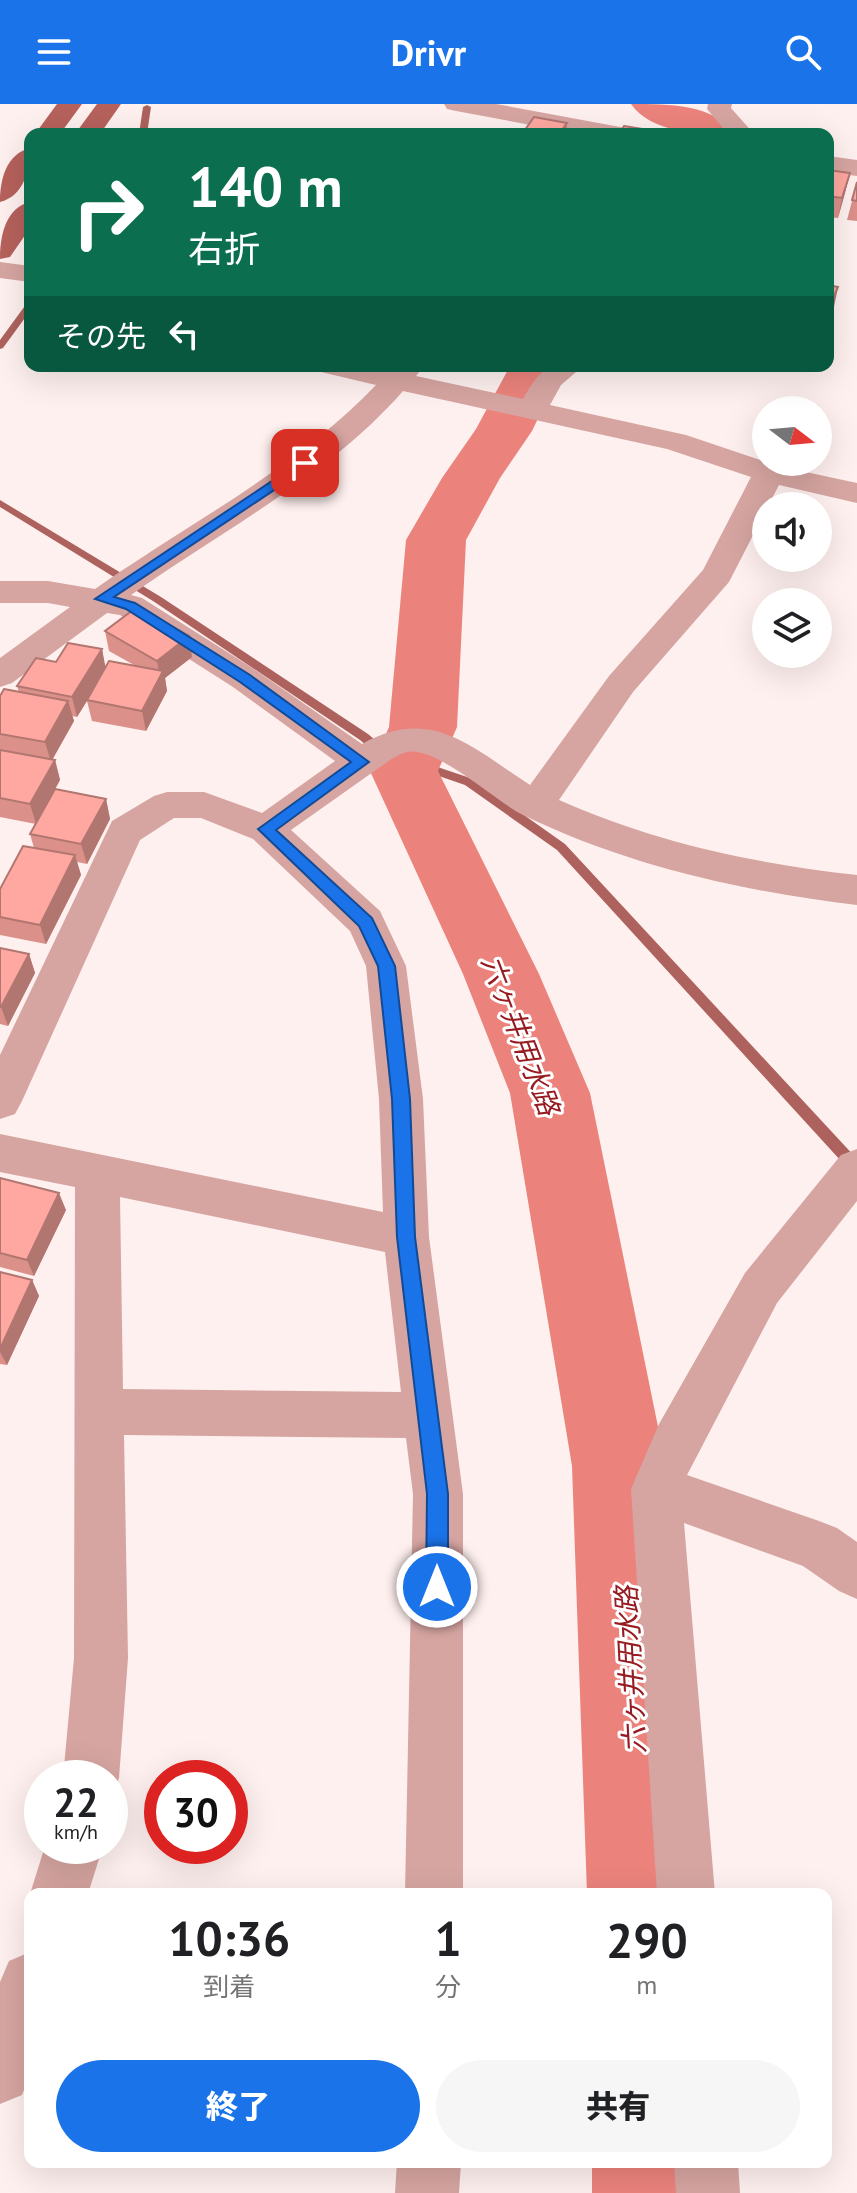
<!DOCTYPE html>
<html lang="ja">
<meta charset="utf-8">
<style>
:root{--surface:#fff;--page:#f6f6f6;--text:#202124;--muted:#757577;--accent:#1a73e8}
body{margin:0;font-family:"PT Sans","Noto Sans JP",sans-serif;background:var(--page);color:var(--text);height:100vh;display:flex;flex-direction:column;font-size:30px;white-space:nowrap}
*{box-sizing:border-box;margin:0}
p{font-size:26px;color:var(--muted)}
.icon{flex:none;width:44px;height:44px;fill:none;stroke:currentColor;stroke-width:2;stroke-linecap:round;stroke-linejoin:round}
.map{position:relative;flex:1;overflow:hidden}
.drawer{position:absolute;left:24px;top:1784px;width:808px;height:280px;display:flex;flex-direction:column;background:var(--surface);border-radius:16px;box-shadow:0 8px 32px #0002}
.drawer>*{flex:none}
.hud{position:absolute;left:24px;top:24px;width:810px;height:244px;border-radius:16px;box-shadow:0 8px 32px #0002;background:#0b6e4f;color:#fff;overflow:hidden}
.needle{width:52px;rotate:106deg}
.buttons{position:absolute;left:752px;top:292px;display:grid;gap:16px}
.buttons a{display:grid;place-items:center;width:80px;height:80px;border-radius:50%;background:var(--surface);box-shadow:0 8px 32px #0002;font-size:40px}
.speed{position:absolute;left:24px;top:1656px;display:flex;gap:16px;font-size:40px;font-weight:700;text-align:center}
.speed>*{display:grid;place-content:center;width:104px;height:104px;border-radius:50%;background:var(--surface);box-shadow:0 8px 32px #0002;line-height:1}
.speed small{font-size:20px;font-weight:400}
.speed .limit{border:12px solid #d22;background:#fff;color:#111}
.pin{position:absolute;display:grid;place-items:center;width:68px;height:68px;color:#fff;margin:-34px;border-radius:16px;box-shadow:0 4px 12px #0006}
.me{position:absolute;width:88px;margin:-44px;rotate:0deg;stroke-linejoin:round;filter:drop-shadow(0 0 6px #0008)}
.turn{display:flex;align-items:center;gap:28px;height:168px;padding:0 32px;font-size:36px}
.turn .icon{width:104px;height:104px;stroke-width:2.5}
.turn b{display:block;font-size:56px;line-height:68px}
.then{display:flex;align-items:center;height:76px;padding:0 32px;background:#0003;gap:16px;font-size:30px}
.eta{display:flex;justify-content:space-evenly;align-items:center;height:136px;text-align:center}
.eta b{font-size:48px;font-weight:800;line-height:56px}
.cta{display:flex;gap:16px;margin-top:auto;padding:16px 32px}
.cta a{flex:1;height:92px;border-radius:48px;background:var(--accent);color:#fff;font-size:32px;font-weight:800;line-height:92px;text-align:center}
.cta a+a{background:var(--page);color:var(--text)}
header{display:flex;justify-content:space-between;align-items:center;height:104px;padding:0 32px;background:var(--accent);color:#fff;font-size:36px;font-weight:800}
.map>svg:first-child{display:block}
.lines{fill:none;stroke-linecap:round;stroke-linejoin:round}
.stream{fill:#ae625d;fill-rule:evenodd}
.river{fill:#eb837c;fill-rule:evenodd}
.minor{fill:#d6a5a1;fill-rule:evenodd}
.major{fill:#b6615c;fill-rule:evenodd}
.wall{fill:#db908a}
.shaded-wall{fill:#b27671}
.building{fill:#ffa8a1;stroke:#b27671;stroke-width:2}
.route{fill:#1a73e8;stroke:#114b97;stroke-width:2}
.labels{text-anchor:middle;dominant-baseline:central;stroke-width:6;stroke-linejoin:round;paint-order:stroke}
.water-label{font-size:28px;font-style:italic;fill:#971b21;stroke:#fff}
</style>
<header><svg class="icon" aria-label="menu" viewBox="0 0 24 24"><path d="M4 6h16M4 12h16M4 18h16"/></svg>Drivr<svg class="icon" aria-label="search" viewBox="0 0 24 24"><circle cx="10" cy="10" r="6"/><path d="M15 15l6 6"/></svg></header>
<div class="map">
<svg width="857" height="2089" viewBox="0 0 857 2089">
<rect width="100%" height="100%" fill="#fef0ee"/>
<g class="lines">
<path class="stream" d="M147,1L151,3L147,30H139L143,3Z
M30,198V207L3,244L0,245V236L27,199Z
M0,396L161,493L368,630L408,664V670H400L360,636L153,497L0,403Z
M408,653L473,675L565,740L857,1055V1071L852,1069L557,746L465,681L404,660V654Z"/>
<path class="river" d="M631,0C670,0 712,0 737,30C703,30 653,31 631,0Z
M510,262H568L555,279L532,327L500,374L466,436L457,623L438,667L539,870L590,989L666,1362L695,1790H587L572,1362L510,989L463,870L370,667L389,623L406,436L442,374L476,325Z
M592,2058H710V2089H592Z"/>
<path class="minor" d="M444,0H496L620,23L629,25L632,30H579L456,7L447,5Z
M708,0H732L731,4L754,30H728L707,5Z
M828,52L857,56V72L828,68Z
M0,158L30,162V178L0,174Z
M316,262H371L390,266L393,262H424L416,272L523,295C542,262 545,262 583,262L561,281L550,301L686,331L778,362L857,379V399L779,381L729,478L633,588L559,696C657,739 751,759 857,771V801C742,787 628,762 523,711C495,697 437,642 407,648C402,649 395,653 390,656L291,726L380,807L406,862L423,995L429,1133L463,1390V1790H405L413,1390L406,1334L124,1331L128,1554L119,1674L110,1694V1674H63L74,1554L75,1083L0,1068V1030L383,1108L379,995L366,862L350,827L253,735L201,714H174L140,736L22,997L15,1010L0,1015V951L112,717L154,692L167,688H204L262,709L335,657L233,583L120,511L107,509L12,579L0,583V554L70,503L48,499H0V477H48L95,485C189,419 296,365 376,281L321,268ZM403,287L667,345L751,373L703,466L609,572L530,681C472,644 432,601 362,640L257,567L142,494L131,491C222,426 329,372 403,287ZM120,1093L385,1148L401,1288L123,1285Z
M857,1045V1097L777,1199L687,1371L819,1417L837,1424L857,1438V1495L839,1487L803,1462L684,1419L715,1790H657L631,1385L659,1320L745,1169L841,1051Z
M45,1742H103L88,1790H30Z
M30,1848V1971L22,1991L0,2000V1878L9,1857Z
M397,2058H461L459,2089H395Z
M674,2058H738L740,2089H676Z"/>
<path class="major" d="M57,0H82L60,30H35Z
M97,0H121L100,30H75Z
M30,44C30,66 24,92 0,98C0,76 6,50 30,44Z
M30,98V124L10,153L0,155C0,133 5,104 30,98Z"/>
</g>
<path class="wall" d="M828,66L850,69L838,114L828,113Z
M857,78V117L847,116Z
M105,527L189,532L192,553L165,574L167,587L146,627L92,617L87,597L77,613L72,612L74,617L52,656H55L60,676L55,685L106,695L110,715L87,760L77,758L81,771L46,840L0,831V813L34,744L30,730L36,720L0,713V592L19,588L17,582L56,558L102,545L105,563L134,561L109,547Z
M0,844L29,850L35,869L8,922L0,920Z
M0,1074L66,1106L34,1172L0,1163Z
M0,1168L32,1176L39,1192L7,1261L0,1260Z"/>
<path class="shaded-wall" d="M567,19L566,30H559Z
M850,69L845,89L838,114L842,94Z
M838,183L834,203L828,216V206Z
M189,532L192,553L165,574L167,587L146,627L142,607L160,573L157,557Z
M102,545L106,566L77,613L72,593Z
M68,597L74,617L51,658L45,638Z
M55,656L60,676L36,720L30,700Z
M106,695L110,715L87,760L81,740Z
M75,751L81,771L46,840L40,821Z
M29,850L35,869L8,922L1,903Z
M59,1089L66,1106L34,1172L27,1156Z
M32,1176L39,1192L7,1261L0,1248V1245Z"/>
<path class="building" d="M534,13L567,19L559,30H522Z
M624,22L673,30H619Z
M828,66L850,69L842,94L828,92Z
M857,78V97L852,96Z
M828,181L838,183L828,206Z
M137,503L189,532L157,557L105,527Z
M68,539L102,545L72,593L17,582L36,554L56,558Z
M109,557L163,567L142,607L87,596Z
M4,585L68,597L45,638L0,630V592Z
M0,646L55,656L30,700L0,694Z
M55,685L106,695L81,740L30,730Z
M23,742L75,751L40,821L0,813V785Z
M0,844L29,850L1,903H0Z
M0,1074L59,1089L27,1156L0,1149Z
M0,1168L32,1176L0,1245Z"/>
<path class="route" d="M305,355L312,359L310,362L114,493L135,499L250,571L369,658L276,726L372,814L395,862L410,995L415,1133L448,1390V1483L444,1490L437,1493L429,1490L426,1483L427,1390L397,1133L392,995L378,862L359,822L258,725L351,658L240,578L126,505L95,495Z"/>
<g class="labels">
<g class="water-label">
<text transform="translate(521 931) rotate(69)">六ヶ井用水路</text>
<text transform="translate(630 1566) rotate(-93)">六ヶ井用水路</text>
</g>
</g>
</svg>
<div class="buttons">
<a><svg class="needle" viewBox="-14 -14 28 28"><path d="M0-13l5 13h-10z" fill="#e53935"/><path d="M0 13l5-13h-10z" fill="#757577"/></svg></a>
<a><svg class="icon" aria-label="sound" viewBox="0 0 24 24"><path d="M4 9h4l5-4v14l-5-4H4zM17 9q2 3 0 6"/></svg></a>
<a><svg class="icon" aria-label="layers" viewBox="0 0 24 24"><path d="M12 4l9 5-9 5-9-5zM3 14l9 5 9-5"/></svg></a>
</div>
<div class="speed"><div>22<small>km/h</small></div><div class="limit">30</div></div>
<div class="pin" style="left:305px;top:359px;background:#d93025"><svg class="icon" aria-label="arrive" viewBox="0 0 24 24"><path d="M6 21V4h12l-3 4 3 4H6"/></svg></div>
<svg class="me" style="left:437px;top:1483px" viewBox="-20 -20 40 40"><circle r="17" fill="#1a73e8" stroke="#fff" stroke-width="3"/><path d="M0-11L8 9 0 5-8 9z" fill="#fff"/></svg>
<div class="hud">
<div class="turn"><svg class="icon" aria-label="right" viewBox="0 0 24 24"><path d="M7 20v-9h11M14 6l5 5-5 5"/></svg><div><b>140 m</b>右折</div></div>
<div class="then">その先<svg class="icon" aria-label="left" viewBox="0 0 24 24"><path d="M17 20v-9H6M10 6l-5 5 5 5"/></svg></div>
</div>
<section class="drawer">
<div class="eta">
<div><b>10:36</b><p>到着</p></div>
<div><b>1</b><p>分</p></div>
<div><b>290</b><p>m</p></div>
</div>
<div class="cta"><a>終了</a><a>共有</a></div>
</section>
</div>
